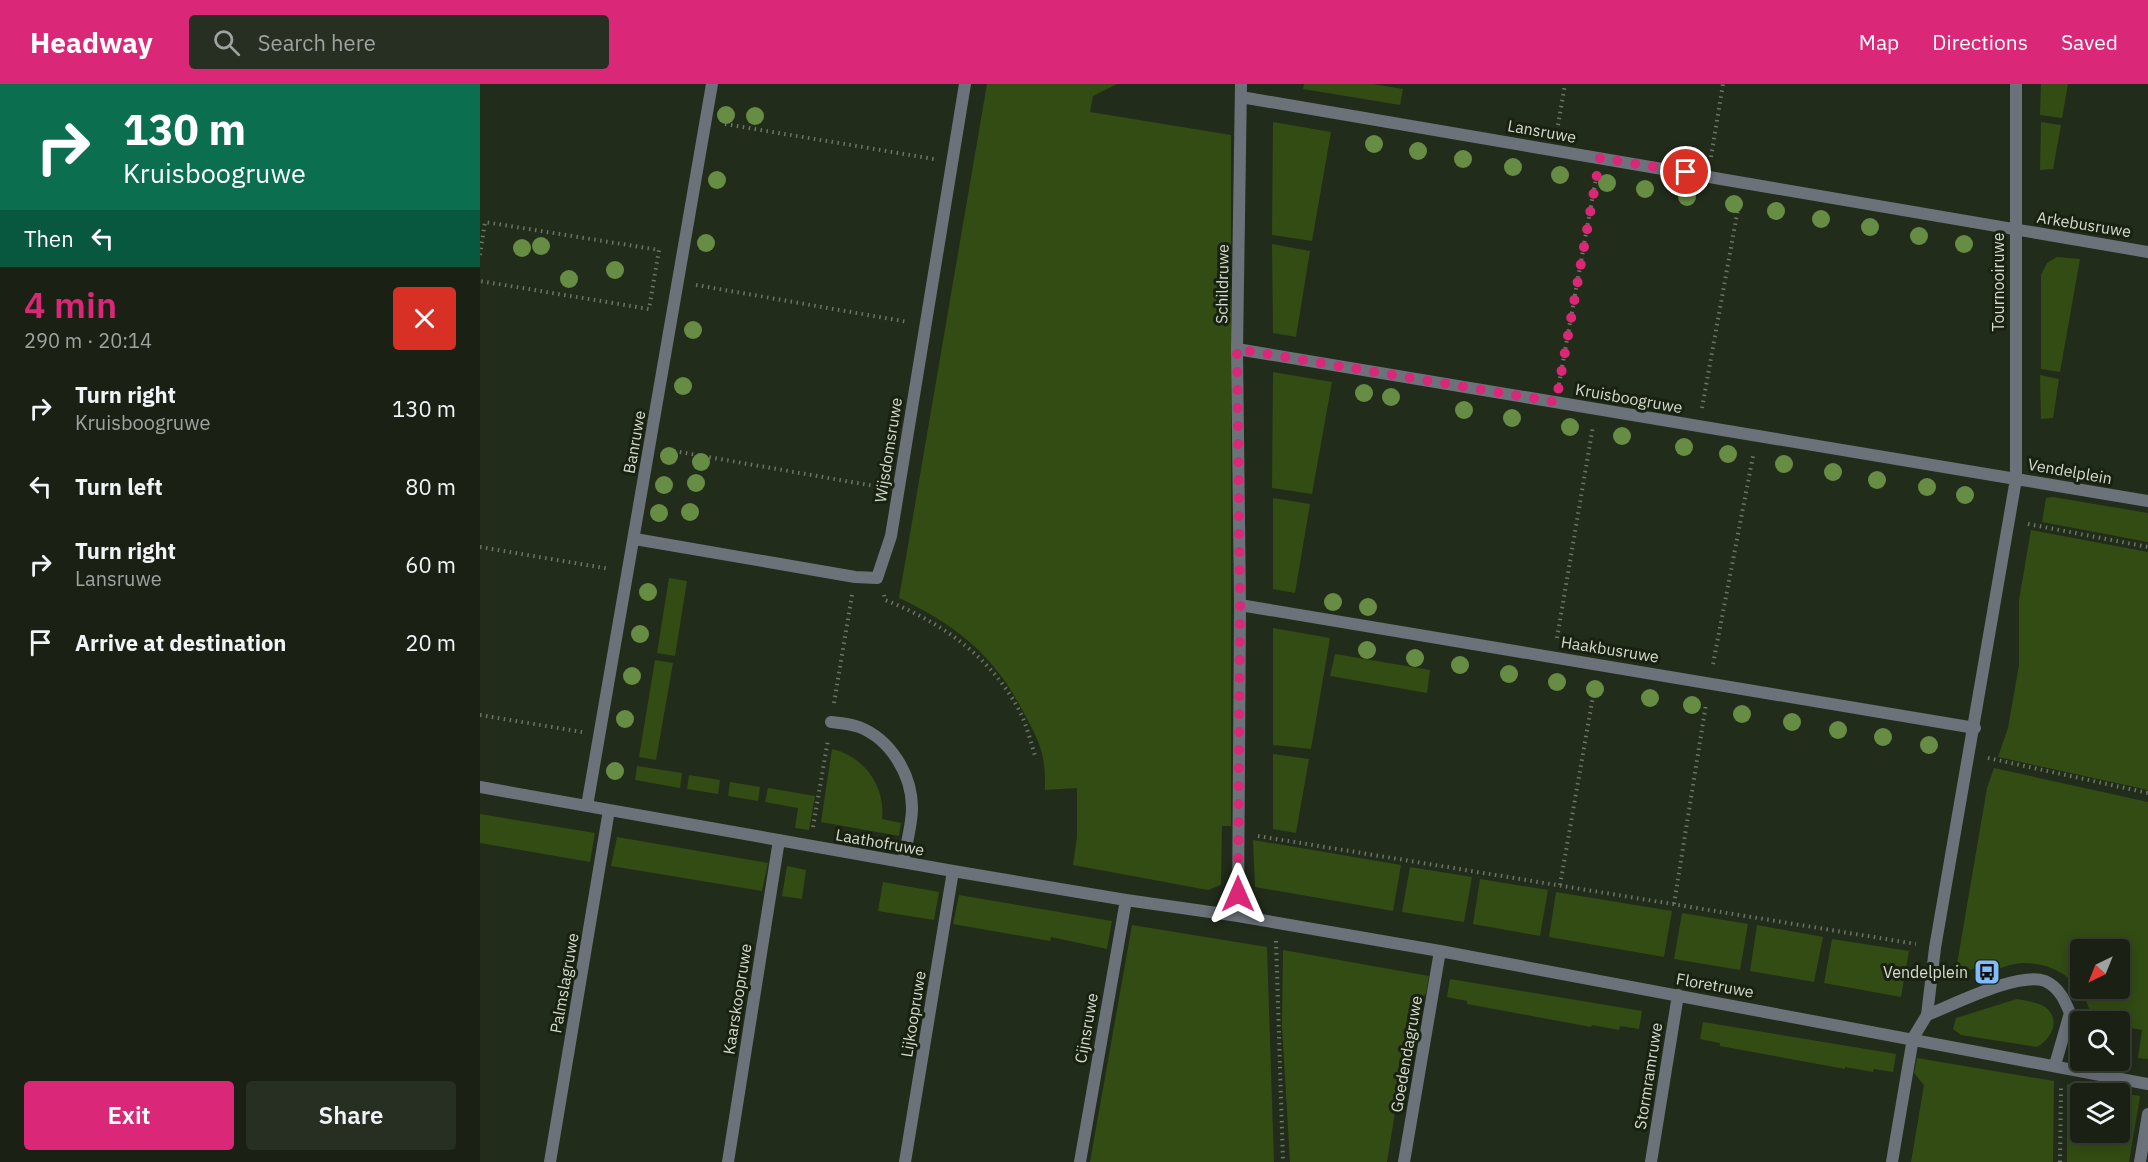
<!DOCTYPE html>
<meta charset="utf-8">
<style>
:root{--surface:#1a2114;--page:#272e22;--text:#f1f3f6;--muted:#9fa3a0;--line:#383e34;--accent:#db2777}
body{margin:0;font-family:"IBM Plex Sans",sans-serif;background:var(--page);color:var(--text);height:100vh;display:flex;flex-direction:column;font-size:22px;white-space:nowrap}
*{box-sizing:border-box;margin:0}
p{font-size:20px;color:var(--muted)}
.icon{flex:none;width:33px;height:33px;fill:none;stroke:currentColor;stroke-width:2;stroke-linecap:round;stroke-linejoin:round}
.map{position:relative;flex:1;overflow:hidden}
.drawer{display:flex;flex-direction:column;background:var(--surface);width:480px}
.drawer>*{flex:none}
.guide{background:#0b6e4f;color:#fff;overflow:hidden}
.needle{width:39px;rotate:223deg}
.buttons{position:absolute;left:1590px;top:855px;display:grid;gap:12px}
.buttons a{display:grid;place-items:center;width:60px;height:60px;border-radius:6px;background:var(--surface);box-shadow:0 3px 15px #0003,0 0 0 2px var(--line);font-size:30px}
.pin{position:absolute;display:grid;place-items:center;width:51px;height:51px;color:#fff;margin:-26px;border:3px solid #fff;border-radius:50%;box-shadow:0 2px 6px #0007}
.me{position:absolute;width:66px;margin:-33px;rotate:0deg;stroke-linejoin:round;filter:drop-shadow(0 0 4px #0008)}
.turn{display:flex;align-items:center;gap:21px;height:126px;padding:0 24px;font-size:27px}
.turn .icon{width:78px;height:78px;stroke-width:2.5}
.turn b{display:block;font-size:42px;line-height:51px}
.then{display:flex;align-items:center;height:57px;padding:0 24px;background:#0003;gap:12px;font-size:22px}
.round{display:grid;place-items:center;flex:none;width:63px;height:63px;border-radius:6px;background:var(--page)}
.headline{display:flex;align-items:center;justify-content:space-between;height:102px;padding:0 24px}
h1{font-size:36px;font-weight:600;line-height:45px;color:var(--accent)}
.action{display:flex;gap:12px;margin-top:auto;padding:12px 24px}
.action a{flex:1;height:69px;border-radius:6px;background:var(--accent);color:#fff;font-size:24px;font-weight:600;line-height:69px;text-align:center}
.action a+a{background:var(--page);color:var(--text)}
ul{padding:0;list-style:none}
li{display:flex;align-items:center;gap:18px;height:78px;padding:0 24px}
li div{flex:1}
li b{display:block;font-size:22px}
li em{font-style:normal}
header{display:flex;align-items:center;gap:36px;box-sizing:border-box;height:84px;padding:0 30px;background:var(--accent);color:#fff}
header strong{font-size:28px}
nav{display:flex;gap:33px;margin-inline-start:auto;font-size:21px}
.search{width:420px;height:54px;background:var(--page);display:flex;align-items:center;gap:15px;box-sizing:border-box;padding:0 21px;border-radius:6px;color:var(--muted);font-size:22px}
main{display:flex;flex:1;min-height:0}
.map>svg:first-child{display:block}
.green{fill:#324c14;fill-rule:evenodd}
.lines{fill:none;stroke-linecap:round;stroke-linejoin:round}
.path{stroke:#6c7566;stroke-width:4;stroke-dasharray:1.5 4.5;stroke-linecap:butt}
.lane{stroke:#6c727a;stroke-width:12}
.street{stroke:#6c727a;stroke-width:12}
.tree{fill:#678c44}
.route{stroke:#db2777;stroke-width:10;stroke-dasharray:0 18}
.labels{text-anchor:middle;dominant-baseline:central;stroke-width:6;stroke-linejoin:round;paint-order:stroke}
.street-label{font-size:16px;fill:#d6dcd1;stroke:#192211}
.poi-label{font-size:16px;fill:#d6dcd1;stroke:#192211;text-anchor:end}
</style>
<header>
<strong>Headway</strong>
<div class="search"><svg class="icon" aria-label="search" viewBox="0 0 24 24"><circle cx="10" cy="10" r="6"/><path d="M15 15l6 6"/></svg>Search here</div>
<nav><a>Map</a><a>Directions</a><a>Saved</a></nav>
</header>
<main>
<section class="drawer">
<div class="guide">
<div class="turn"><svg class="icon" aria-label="right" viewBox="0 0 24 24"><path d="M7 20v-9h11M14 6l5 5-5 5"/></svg><div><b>130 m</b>Kruisboogruwe</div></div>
<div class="then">Then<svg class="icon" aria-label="left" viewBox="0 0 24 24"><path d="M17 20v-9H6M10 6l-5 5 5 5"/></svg></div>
</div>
<div class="headline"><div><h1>4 min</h1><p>290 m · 20:14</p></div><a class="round" style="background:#d93025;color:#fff"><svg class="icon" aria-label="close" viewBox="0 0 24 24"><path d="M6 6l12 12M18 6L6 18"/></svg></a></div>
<ul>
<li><svg class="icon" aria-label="right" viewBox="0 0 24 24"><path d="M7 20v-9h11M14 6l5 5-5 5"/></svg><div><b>Turn right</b><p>Kruisboogruwe</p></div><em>130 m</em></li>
<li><svg class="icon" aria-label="left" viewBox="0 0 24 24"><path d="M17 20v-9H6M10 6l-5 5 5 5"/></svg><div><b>Turn left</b></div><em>80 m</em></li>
<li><svg class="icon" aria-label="right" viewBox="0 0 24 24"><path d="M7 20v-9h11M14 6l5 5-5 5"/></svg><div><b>Turn right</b><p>Lansruwe</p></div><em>60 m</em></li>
<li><svg class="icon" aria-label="arrive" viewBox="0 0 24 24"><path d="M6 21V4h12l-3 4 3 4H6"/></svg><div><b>Arrive at destination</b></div><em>20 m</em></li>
</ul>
<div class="action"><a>Exit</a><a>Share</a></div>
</section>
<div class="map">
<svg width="1668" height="1078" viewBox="0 0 1668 1078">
<rect width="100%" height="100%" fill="#222c1b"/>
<path class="green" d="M507,0H637L613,12L610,28L751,51V742H742L741,801L728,806L593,781L597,753V704L565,706C565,695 565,684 563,674C560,658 552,644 545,631C515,572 478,542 419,514Z
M824,0H893L923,5L920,21L823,5Z
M1561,0H1588L1582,34L1560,31Z
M793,38L851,48L832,157L792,151Z
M1561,38L1581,41L1573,85L1560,86Z
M792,160L830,167L816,253L793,249Z
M1577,173L1600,175L1580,288L1561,285V191L1567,179Z
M793,288L852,298L832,410L792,404Z
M1560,291L1579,295L1573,334L1561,335Z
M1573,413L1668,429V458L1562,438L1566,414Z
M793,414L830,420L815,509L793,505Z
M1551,446L1668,468V706L1518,673L1528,644L1539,581V516Z
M189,494L207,497L195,572L177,569Z
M793,544L850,554L831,665L793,661Z
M855,570L950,586L947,609L850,592Z
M175,576L193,579L176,676L159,673Z
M352,665C384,672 406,703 402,735L421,739L419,752L341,738Z
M793,670L829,675L816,749L793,745Z
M157,682L202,689L200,704L155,696Z
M1514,684L1668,718V975L1658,974L1662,946L1640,942V938L1612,937C1607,902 1580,879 1544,879C1532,879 1519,885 1507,889L1504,881L1487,887L1488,895L1476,886L1507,704ZM1600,866H1640V904H1600Z
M209,691L240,696L238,710L207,705Z
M250,698L280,703L278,717L248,712Z
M288,704L335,712L329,746L315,744L318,724L285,718Z
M0,730L115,749L110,778L0,759Z
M137,753L288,779L282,807L131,782Z
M773,756L921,781L913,827L775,803Z
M307,782L326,786L322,815L302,812Z
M930,783L992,793L984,838L922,828Z
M1000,795L1068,806L1060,852L993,840Z
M403,798L459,808L454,836L398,827Z
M1076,808L1192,827L1184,873L1069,853Z
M479,811L632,837L627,865L571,853L570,857L473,840Z
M1202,829L1268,840L1260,886L1194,875Z
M652,841L787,863L794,1078H610Z
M1277,841L1343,853L1334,898L1270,887Z
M1352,855L1429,867L1421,913L1344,899Z
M803,866L949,892L946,910L933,917L907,1078H810L802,942Z
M970,895L1162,927L1159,945L1140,942L1139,946L1112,941L1111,943L987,920V917L967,913Z
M1537,915C1546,917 1558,918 1565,923C1582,936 1571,955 1557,963L1481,951L1473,945L1476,934Z
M1223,938L1416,970L1413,988L1394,985L1393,988L1365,983V985L1240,962V959L1220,955Z
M1437,974L1574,997L1573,1078H1431L1444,1001L1434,989Z
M1587,1000L1660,1012L1649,1078H1587ZM1600,1010H1640V1048H1600Z"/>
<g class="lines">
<path class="path" d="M245,40L454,75
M1077,47L1085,0
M1231,73L1243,0
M0,171L5,138L179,166L169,225L0,197
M216,201L428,238
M1079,300L1116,94
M1222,324L1259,119
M188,366L400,403
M1548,440L1668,463
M0,463L130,485
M404,511L405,516C461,538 510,572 539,626C547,641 551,659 556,675
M1077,554L1113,342
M1233,580L1273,372
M354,619L372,511
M0,631L102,648
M1508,674L1668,709
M333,743L348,656
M778,752L1436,860
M1080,801L1115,601
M1194,820L1226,620
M796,857L803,1078
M1580,1078L1581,1004"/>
<path class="lane" d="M351,638C360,639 371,640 379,643C410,655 432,690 432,724C432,741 426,761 423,778
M1447,931C1473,921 1539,887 1565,897C1579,903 1585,917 1590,929L1575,981"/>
<path class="street" d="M761,13L1668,168
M757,265L1536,395V0
M155,455L375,493L397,494L411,452L485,0
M760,521L1495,644
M0,703L473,787L646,816L758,832L960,867L1668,1000
M107,722L232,0
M758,832L760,521L757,265L761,0
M70,1078L129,726
M248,1078L299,756
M425,1078L473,787
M600,1078L646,816
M924,1078L960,867
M1171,1078L1198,911
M1412,1078L1433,954L1447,931L1455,864L1536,395L1668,417
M1660,1078L1668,1030"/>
</g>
<g class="tree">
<circle cx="246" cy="31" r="9"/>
<circle cx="275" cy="32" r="9"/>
<circle cx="894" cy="60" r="9"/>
<circle cx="938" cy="67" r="9"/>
<circle cx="983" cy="75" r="9"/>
<circle cx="1033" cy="83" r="9"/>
<circle cx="1080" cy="91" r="9"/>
<circle cx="237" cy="96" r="9"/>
<circle cx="1127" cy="99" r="9"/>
<circle cx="1165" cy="105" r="9"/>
<circle cx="1207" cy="113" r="9"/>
<circle cx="1254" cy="120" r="9"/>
<circle cx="1296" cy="127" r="9"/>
<circle cx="1341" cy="135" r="9"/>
<circle cx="1390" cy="143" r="9"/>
<circle cx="1439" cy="152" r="9"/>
<circle cx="226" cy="159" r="9"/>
<circle cx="1484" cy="160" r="9"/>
<circle cx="61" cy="162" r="9"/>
<circle cx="42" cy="164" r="9"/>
<circle cx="135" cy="186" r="9"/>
<circle cx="89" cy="195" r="9"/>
<circle cx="213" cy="246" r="9"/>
<circle cx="203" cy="302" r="9"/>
<circle cx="884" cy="309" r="9"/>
<circle cx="911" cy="313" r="9"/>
<circle cx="984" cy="326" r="9"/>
<circle cx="1032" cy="334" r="9"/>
<circle cx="1090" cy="343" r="9"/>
<circle cx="1142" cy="352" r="9"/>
<circle cx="1204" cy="363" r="9"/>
<circle cx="1248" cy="370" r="9"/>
<circle cx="189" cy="372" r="9"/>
<circle cx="221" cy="378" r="9"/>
<circle cx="1304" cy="380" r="9"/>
<circle cx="1353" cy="388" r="9"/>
<circle cx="1397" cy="396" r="9"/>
<circle cx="216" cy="399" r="9"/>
<circle cx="184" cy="401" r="9"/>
<circle cx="1447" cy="403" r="9"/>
<circle cx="1485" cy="411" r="9"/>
<circle cx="210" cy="428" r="9"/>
<circle cx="179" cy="429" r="9"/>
<circle cx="168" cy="508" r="9"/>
<circle cx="853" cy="518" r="9"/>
<circle cx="888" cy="523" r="9"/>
<circle cx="160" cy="550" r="9"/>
<circle cx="887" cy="566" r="9"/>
<circle cx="935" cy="574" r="9"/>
<circle cx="980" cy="581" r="9"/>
<circle cx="1029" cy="590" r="9"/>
<circle cx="152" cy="592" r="9"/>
<circle cx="1077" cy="598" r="9"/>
<circle cx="1115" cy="605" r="9"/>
<circle cx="1170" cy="614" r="9"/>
<circle cx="1212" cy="621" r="9"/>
<circle cx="1262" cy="630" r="9"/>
<circle cx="145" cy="635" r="9"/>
<circle cx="1312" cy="638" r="9"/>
<circle cx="1358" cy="646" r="9"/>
<circle cx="1403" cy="653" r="9"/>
<circle cx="1449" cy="661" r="9"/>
<circle cx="135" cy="687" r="9"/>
</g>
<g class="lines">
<path class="route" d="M758,810L760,521L757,265L1076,318L1120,74L1206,88"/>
</g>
<defs>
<g id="bus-square" transform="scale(1.35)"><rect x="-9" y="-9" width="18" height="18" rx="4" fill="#84bcfb" stroke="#192211"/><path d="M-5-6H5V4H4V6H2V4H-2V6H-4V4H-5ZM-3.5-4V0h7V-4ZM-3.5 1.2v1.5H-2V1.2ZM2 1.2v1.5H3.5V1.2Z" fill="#111"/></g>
</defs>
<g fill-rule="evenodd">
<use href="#bus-square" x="1507" y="888"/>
</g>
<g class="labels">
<g class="street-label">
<text transform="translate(1062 47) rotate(10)">Lansruwe</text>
<text transform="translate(1604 140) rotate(9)">Arkebusruwe</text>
<text transform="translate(1518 198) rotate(-90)">Tournooiruwe</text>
<text transform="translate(742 200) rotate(-89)">Schildruwe</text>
<text transform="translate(1149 314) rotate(10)">Kruisboogruwe</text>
<text transform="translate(154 358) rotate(-80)">Banruwe</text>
<text transform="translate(408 366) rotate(-81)">Wijsdomsruwe</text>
<text transform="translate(1590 387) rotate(10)">Vendelplein</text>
<text transform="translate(1130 565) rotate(9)">Haakbusruwe</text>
<text transform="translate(400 758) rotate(10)">Laathofruwe</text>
<text transform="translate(84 899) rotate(-80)">Palmslagruwe</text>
<text transform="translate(1235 901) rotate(10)">Floretruwe</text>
<text transform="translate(257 915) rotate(-81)">Kaarskoopruwe</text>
<text transform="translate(433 930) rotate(-81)">Lijkoopruwe</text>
<text transform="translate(606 944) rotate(-80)">Cijnsruwe</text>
<text transform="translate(926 970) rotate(-80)">Goedendagruwe</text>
<text transform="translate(1168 992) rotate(-81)">Stormramruwe</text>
</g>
<g class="poi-label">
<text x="1488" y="888">Vendelplein</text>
</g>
</g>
</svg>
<div class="buttons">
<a><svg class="needle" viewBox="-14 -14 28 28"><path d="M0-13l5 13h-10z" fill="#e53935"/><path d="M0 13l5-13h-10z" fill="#9fa3a0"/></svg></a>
<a><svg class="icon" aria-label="search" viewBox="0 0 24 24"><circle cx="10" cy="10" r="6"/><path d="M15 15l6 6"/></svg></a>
<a><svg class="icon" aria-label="layers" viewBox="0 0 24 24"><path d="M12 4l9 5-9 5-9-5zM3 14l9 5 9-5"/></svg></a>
</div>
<div class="pin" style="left:1206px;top:88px;background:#d93025"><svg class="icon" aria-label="arrive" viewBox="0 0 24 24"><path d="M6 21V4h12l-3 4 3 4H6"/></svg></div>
<svg class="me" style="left:758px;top:810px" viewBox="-20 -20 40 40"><path d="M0-17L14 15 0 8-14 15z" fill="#db2777" stroke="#fff" stroke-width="4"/></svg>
</div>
</main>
